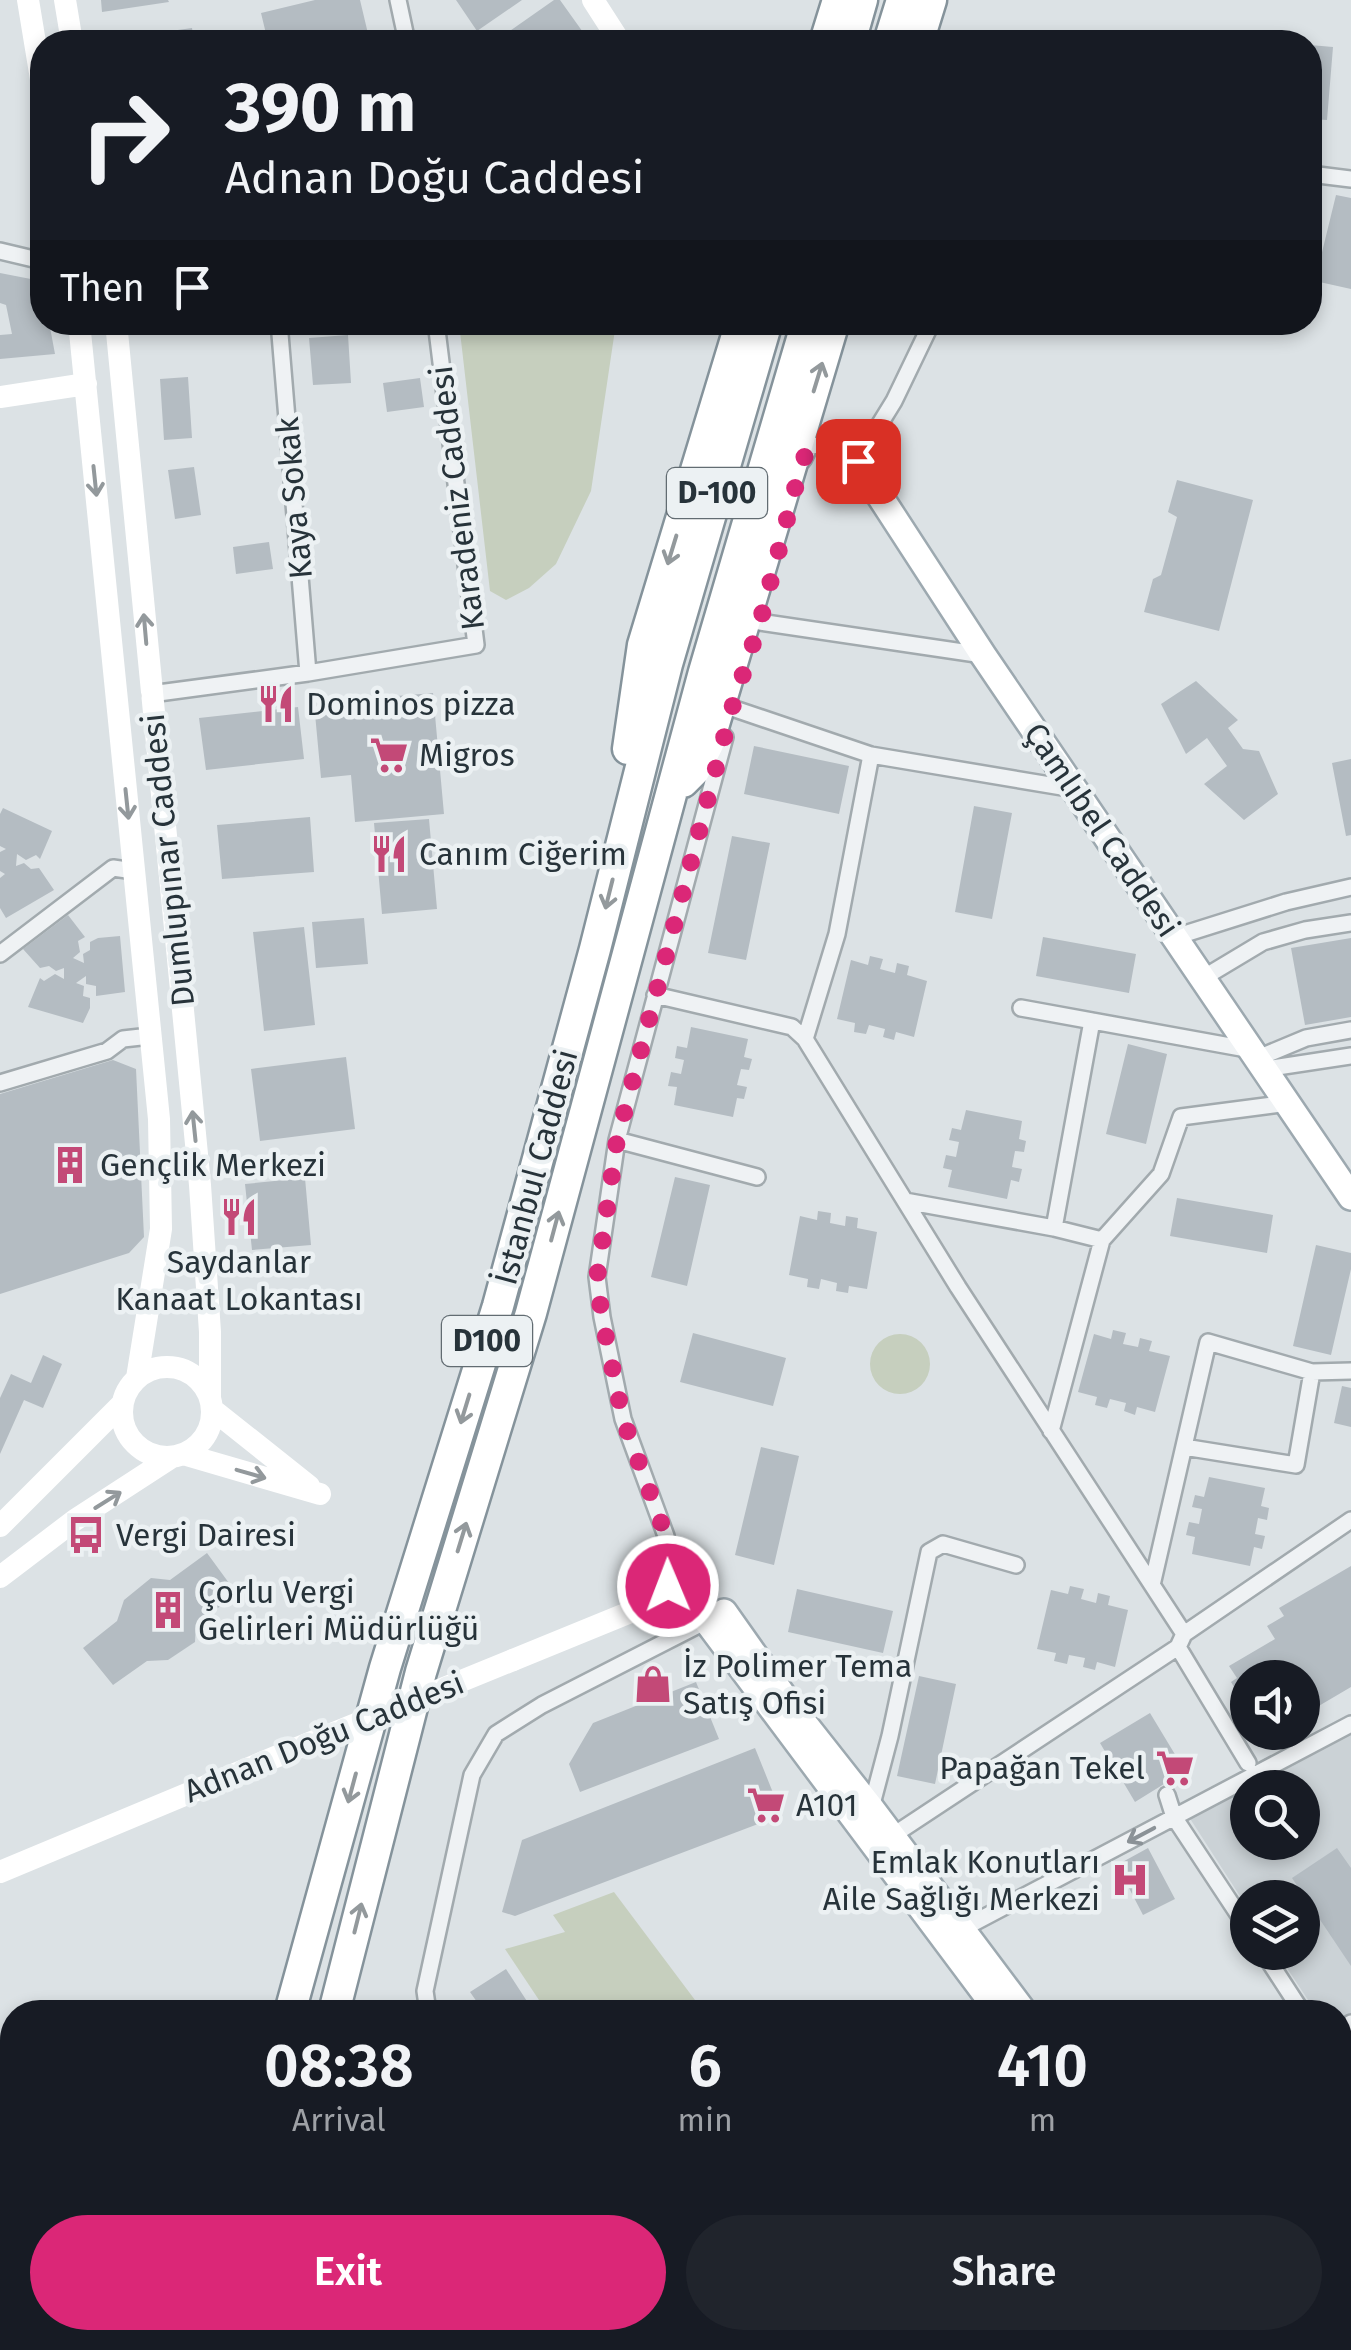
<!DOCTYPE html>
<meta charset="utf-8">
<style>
:root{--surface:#171b24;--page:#20242c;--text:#f1f3f6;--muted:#9ea1a6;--accent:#db2777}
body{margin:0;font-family:"Fira Sans",sans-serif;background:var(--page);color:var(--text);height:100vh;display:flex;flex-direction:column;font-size:38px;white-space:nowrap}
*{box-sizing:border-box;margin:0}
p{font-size:32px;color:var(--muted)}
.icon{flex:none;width:55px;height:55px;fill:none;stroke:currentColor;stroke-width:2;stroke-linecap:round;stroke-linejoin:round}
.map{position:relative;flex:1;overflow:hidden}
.panel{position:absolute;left:0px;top:2000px;width:1352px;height:350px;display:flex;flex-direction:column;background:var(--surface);border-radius:40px 40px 0 0;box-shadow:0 5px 15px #0003}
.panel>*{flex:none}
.banner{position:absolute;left:30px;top:30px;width:1292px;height:305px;border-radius:40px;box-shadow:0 5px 15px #0003;background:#171b24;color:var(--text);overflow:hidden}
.controls{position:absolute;left:1230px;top:1660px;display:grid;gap:20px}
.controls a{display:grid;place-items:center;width:90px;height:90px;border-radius:50%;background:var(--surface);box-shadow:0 5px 15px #0003;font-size:50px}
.pin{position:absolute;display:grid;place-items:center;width:85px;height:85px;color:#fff;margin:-42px;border-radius:20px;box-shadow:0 5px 15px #0006}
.me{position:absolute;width:110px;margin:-55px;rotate:359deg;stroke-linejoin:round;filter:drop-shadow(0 0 8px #0008)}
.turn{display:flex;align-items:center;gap:35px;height:210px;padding:0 30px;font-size:45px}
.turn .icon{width:130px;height:130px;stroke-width:2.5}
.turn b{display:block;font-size:70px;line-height:85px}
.then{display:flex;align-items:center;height:95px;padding:0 30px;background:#0003;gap:20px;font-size:38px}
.eta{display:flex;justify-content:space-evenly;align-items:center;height:170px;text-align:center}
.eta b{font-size:60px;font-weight:600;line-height:70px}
.action{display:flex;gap:20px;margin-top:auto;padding:20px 30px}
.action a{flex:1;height:115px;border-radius:60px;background:var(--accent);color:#fff;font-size:40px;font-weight:600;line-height:115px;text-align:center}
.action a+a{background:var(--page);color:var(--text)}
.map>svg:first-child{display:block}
.built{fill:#cbd2d6;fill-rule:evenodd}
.green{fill:#c6cfbe}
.building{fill:#b4bcc2}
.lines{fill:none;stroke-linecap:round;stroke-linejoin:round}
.street-casing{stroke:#a2aaae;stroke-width:20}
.primary-casing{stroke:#9da9b0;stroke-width:30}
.highway-casing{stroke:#85939b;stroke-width:35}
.street{stroke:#eff2f4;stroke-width:15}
.secondary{stroke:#fff;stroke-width:22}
.primary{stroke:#fff;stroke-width:25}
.highway{stroke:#fff;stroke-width:30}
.secondary-bridge{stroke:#fff;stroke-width:22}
.oneway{stroke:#93999c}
.oneway2{stroke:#8b9297}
.route{stroke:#db2777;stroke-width:18;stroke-dasharray:0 32.4}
.labels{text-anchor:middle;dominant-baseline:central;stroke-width:9;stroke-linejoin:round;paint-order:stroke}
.shield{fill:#ecf1f3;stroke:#626c72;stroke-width:2.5}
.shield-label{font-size:30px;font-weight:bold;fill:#27333a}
.street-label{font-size:32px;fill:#27333a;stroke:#ecf1f3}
.poi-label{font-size:32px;fill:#27333a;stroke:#ecf1f3;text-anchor:start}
</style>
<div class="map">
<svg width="1351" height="2350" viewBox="0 0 1351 2350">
<rect width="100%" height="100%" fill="#dce2e5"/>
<path class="built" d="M1351,1732V2015L1340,2021V2012H1316L1277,1953L1302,1952V1898H1248L1247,1907L1189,1817ZM1248,1788H1302V1842H1248Z"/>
<path class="green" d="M459,323H616L591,491L556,564L529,588L506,600L490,591Z
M870 1364a30 30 0 1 1 60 0a30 30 0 1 1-60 0Z
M614,1892L704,2012H547L505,1949L565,1932L553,1915Z"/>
<path class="building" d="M101,0H168L169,2L102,12Z
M315,0H360L370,42H268L261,13Z
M456,0H522L477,31Z
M554,0H560L590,42H494Z
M192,28L194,42H107V40Z
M1310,45L1333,47L1327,120L1310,119Z
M1336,195L1351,198V289L1315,281Z
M0,273L41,281L42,322H49L55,354L0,359V335L12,334L6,305L0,303Z
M348,335L351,383L313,385L309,338Z
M188,377L192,438L164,440L160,379Z
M420,378L424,407L387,412L383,383Z
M194,467L201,515L175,519L168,470Z
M1177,480L1253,500L1219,631L1144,612L1153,579L1161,575L1177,517L1168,512Z
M269,542L273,569L236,574L233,547Z
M1196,681L1238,720L1228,728L1243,749L1259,751L1278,794L1244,820L1204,784L1227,766L1207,738L1186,754L1161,704Z
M433,693L444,814L355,822L351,775L321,778L314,703Z
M298,707L304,759L206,770L199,718Z
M754,746L849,766L839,814L744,794Z
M1351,759V835L1346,836L1332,763Z
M974,806L1012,813L992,919L955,912Z
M3,808L52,831L40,859L36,855L26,860L17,854L16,866L24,863L31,869L39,868L54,890L6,918L0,908V878L5,874L0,871V852L6,849L0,846V814Z
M310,817L314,872L222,879L217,825Z
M429,819L437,909L382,914L374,823Z
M732,836L770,843L746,960L708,953Z
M68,915L85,937L78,941L80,952L73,958L84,963L83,954L90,950V942L98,938L120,936L125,992L96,996V986L86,984V976L76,983L84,986L83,996L90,998V1008L83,1023L28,1007L40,978L44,981L55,974L64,979V968L56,971L49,966L40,968L23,949Z
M364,918L368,964L316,968L312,922Z
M304,927L315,1025L264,1031L253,932Z
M1043,937L1136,954L1129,993L1036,976Z
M1351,938V1017L1305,1025L1291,948Z
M870,956L883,959L880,969L895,973L897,963L909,966L907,975L927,981L914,1037L896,1032L894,1040L883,1037L885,1029L869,1025L866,1034L854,1032L855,1023L837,1019L851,960L868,965Z
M691,1027L748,1039L744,1057L752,1059L749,1070L741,1069L737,1085L747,1087L744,1099L737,1098L733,1117L674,1105L677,1087L668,1086L671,1072L681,1074L684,1060L675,1058L677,1046L687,1048Z
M1128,1044L1167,1054L1146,1144L1106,1134Z
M346,1057L355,1129L260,1141L251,1069Z
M113,1060L136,1069L144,1237L129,1253L0,1294V1094Z
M966,1110L1022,1121L1019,1139L1026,1141L1024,1152L1015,1151L1012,1167L1022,1169L1019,1182L1011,1180L1007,1199L948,1187L952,1170L943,1168L946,1155L956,1157L959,1142L949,1140L952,1128L961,1130Z
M675,1177L710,1185L687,1286L651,1277Z
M305,1178L311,1245L252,1250L245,1184Z
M1177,1198L1273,1215L1267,1253L1170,1236Z
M818,1211L831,1213L830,1223L845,1226L846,1216L858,1218L857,1228L877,1232L867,1289L849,1286L848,1293L836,1291L837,1283L821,1279L819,1289L807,1287L808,1279L789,1275L800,1216L817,1220Z
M1316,1245L1351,1253V1269L1331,1355L1293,1346Z
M1113,1330L1126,1333L1123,1344L1138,1347L1140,1338L1152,1341L1149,1351L1170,1356L1155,1412L1137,1407L1135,1415L1124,1411L1126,1403L1110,1399L1107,1408L1095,1405L1097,1397L1078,1392L1094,1334L1111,1339Z
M693,1333L786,1358L773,1406L680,1382Z
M43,1355L62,1364L43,1408L24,1400L0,1454V1398L11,1374L31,1383Z
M1342,1386L1351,1388V1427L1334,1423Z
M761,1447L799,1456L774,1565L735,1555Z
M1209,1477L1265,1488L1261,1506L1269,1508L1267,1520L1258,1518L1255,1534L1265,1536L1262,1549L1254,1547L1250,1566L1192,1554L1195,1537L1186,1535L1189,1522L1199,1524L1202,1509L1192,1507L1195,1495L1204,1497Z
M207,1553L237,1594L196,1624L195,1642L168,1660L147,1661L113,1685L83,1648L117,1621L124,1600L151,1578L170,1580Z
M1351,1566V1687L1317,1707L1311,1696L1302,1701V1678H1248V1710L1231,1682L1237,1678L1229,1666L1275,1639L1267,1626L1284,1616L1279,1608Z
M1070,1586L1084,1589L1081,1599L1096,1603L1098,1593L1110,1596L1108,1605L1128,1610L1115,1667L1097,1662L1095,1670L1083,1667L1085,1658L1069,1655L1067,1664L1054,1661L1056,1653L1037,1649L1051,1590L1068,1594Z
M797,1589L893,1611L883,1653L788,1632Z
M919,1676L956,1684L935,1784L897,1776Z
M696,1682L719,1739L580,1792L569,1764L593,1723Z
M1150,1713L1185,1771L1135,1802L1100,1743Z
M755,1748L782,1815L515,1916L502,1912L522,1840Z
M1148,1848L1175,1899L1143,1915L1117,1865Z
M1337,1848L1351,1868V1966L1292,1878Z
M506,1969L534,2012H484L470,1992Z
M1350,2054L1351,2055V2129L1340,2125V2088L1343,2078L1340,2077V2064L1347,2066Z
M668,2338H761L766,2350H673Z
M977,2338H1009L1014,2350H948Z
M1061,2338H1141L1143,2342L1125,2350H1067Z"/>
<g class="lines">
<g class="street-casing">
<path id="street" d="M398,0L407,42
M1310,174L1351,179
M0,251L42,261
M279,322L308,673
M803,460L810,446L829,444L857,461L894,401L932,322
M760,622L983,655
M151,694L308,673L476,645L436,322
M732,708L871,755L1074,789
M1175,937L1286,902L1351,887
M0,954L113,868L134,871
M1203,978L1263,942L1305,930L1351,923
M655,995L792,1027L805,1039L958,1287L1184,1634
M1021,1008L1252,1050
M805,1039L837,934L871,755
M1258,1058L1306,1038L1351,1030
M1265,1069L1351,1056
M0,1083L107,1051L123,1039L150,1036
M617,1140L757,1177
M905,1201L1054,1228L1102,1240
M1054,1228L1092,1021
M1051,1431L1102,1240L1161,1174L1181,1117L1288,1103
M1184,1447L1296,1465L1312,1372
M1152,1585L1208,1342L1312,1372L1351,1371
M650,1604L668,1586L670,1560L666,1536L623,1419L602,1317L597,1277L617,1140L725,737
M1178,1647L1248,1763
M1167,1795L1174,1817L1248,1929
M871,1808L890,1736L929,1552L943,1544L1016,1565
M892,1836L1178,1647L1184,1634L1351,1520
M962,1929L1351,1724
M1263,1952L1302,2012
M428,2012L425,1991L472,1775L496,1734L542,1705L712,1618
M1340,2030L1351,2023
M1340,2169L1351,2171
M1346,2289L1351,2270
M605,2338L613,2350
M873,2350L900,2338"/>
</g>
<g class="primary-casing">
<path id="primary" d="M857,461L983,655L1351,1197
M690,1599L999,2012
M724,1612L789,1704L871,1808L1024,2012
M1202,2338L1209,2350
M1227,2338L1235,2350"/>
</g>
<g class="highway-casing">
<path id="highway" d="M825,42L838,0
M850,42L862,0
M889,42L902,0
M918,42L931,0
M628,749L643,645L741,322
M683,782L694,771L708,744L834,322
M290,2012L385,1668L498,1306L595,949L667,664L767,322
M334,2012L421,1672L531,1313L704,672L807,322
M218,2350L220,2338
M256,2350L259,2338"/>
</g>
<use href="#street" class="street"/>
<path class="secondary" d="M28,0L42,85
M65,0L72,42
M593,0L620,42
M79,322L159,1119L161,1229L137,1378
M116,322L200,1185L210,1332V1398
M0,397L86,384
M122 1412a45 45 0 1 1 90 0a45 45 0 1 1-90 0Z
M212,1409L309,1486
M183,1454L320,1494
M0,1526L122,1404
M0,1577L75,1520L172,1457
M513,1660L650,1604L690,1599L706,1605
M0,1872L285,1753
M0,2067L12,2085
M78,2350L80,2338"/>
<use href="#primary" class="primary"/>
<use href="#highway" class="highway"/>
<path class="secondary-bridge" d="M285,1753L513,1660"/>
</g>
<defs><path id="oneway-shaft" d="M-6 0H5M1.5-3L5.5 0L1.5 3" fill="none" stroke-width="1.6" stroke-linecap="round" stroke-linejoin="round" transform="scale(2.5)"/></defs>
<g class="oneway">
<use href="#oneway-shaft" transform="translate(818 377) rotate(-73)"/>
<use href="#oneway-shaft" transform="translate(95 481) rotate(84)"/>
<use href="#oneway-shaft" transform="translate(672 550) rotate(107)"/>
<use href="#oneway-shaft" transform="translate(145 629) rotate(-95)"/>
<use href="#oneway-shaft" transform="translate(127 804) rotate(84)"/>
<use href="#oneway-shaft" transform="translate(609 894) rotate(104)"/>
<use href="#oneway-shaft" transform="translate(194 1126) rotate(-96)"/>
<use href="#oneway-shaft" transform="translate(555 1226) rotate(-75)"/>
<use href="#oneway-shaft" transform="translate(465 1409) rotate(107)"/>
<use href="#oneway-shaft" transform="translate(251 1474) rotate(16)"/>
<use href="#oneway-shaft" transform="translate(108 1500) rotate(-32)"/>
<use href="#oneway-shaft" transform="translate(462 1537) rotate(-73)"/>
<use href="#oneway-shaft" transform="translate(352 1788) rotate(105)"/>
<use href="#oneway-shaft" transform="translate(358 1918) rotate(-76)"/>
</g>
<use class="oneway2" href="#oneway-shaft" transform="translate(1141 1835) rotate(152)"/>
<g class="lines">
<path class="route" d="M668,1586L670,1560L666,1536L623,1419L602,1318L597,1278L617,1140L732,708L760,622L802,462L810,446L829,444L858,461"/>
</g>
<defs>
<g id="restaurant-bare" transform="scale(3)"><path d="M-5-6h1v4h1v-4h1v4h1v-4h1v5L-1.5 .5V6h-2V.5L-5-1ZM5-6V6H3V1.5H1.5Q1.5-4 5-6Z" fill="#c34977" stroke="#ecf1f3" stroke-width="2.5" paint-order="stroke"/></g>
<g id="supermarket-bare" transform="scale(3)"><path d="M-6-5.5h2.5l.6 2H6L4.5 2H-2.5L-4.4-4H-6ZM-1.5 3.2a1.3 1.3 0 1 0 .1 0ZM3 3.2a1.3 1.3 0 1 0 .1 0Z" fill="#c34977" stroke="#ecf1f3" stroke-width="2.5" paint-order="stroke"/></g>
<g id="building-bare" transform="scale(3)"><path d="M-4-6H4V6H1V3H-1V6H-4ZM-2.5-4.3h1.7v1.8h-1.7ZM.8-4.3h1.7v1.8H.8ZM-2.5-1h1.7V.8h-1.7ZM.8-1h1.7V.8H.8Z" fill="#c34977" stroke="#ecf1f3" stroke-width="2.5" paint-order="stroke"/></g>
<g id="bus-bare" transform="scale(3)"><path d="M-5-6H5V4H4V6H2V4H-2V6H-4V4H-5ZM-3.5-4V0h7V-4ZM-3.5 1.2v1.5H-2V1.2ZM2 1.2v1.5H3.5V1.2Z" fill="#c34977" stroke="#ecf1f3" stroke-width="2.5" paint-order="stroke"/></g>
<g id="shop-bare" transform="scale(3)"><path d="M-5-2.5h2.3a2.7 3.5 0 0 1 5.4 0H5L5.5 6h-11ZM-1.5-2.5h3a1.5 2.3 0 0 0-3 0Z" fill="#c34977" stroke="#ecf1f3" stroke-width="2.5" paint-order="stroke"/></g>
<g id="hospital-bare" transform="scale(3)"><path d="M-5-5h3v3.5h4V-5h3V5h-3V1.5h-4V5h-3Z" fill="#c34977" stroke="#ecf1f3" stroke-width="2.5" paint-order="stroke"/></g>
</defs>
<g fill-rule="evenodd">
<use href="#restaurant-bare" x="276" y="704"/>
<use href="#supermarket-bare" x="389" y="755"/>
<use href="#restaurant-bare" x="389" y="854"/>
<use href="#building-bare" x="70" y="1165"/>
<use href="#restaurant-bare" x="239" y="1217"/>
<use href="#bus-bare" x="86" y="1535"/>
<use href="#building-bare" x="168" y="1610"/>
<use href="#shop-bare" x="653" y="1684"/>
<use href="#supermarket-bare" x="1175" y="1768"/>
<use href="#supermarket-bare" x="766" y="1805"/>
<use href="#hospital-bare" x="1130" y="1880"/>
</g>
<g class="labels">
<g class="shield">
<rect x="667" y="468" width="100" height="50" rx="8"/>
<rect x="442" y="1316" width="90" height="50" rx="8"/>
</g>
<g class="shield-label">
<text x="717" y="493">D-100</text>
<text x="487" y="1341">D100</text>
</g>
<g class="street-label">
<text transform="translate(294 498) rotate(-95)">Kaya Sokak</text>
<text transform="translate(457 498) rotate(-97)">Karadeniz Caddesi</text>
<text transform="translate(1102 830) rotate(56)">Çamlıbel Caddesi</text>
<text transform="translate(168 860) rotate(-96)">Dumlupınar Caddesi</text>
<text transform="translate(536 1167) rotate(-75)">İstanbul Caddesi</text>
<text transform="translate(324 1737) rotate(-22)">Adnan Doğu Caddesi</text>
</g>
<g class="poi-label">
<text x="306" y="704">Dominos pizza</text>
<text x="419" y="755">Migros</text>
<text x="419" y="854">Canım Ciğerim</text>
<text x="100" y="1165">Gençlik Merkezi</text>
<text x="239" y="1262" text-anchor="middle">Saydanlar<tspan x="239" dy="37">Kanaat Lokantası</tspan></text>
<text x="116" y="1535">Vergi Dairesi</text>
<text x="198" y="1592">Çorlu Vergi<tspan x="198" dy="37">Gelirleri Müdürlüğü</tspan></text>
<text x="683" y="1666">İz Polimer Tema<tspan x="683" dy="37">Satış Ofisi</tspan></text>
<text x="1145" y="1768" text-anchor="end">Papağan Tekel</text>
<text x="796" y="1805">A101</text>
<text x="1100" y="1862" text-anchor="end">Emlak Konutları<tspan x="1100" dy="37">Aile Sağlığı Merkezi</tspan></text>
</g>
</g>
</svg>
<div class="controls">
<a><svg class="icon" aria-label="sound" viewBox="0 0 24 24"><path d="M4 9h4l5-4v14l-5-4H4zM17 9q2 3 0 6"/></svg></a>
<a><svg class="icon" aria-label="search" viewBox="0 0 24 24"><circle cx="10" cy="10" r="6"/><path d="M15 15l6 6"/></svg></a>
<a><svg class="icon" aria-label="layers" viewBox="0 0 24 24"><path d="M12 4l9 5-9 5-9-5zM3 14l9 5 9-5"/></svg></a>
</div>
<div class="pin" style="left:858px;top:461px;background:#d93025"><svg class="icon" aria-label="arrive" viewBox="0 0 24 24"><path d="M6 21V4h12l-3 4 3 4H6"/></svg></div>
<svg class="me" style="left:668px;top:1586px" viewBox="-20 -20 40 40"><circle r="17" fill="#db2777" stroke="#fff" stroke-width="3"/><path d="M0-11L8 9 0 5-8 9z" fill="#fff"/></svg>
<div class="banner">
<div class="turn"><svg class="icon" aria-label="right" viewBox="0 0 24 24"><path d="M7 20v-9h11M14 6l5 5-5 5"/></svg><div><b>390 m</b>Adnan Doğu Caddesi</div></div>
<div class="then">Then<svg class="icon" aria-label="arrive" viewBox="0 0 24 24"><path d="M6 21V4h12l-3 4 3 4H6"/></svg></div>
</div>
<section class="panel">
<div class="eta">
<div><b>08:38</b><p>Arrival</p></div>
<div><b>6</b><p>min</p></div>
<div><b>410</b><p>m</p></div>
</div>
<div class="action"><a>Exit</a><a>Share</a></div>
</section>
</div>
